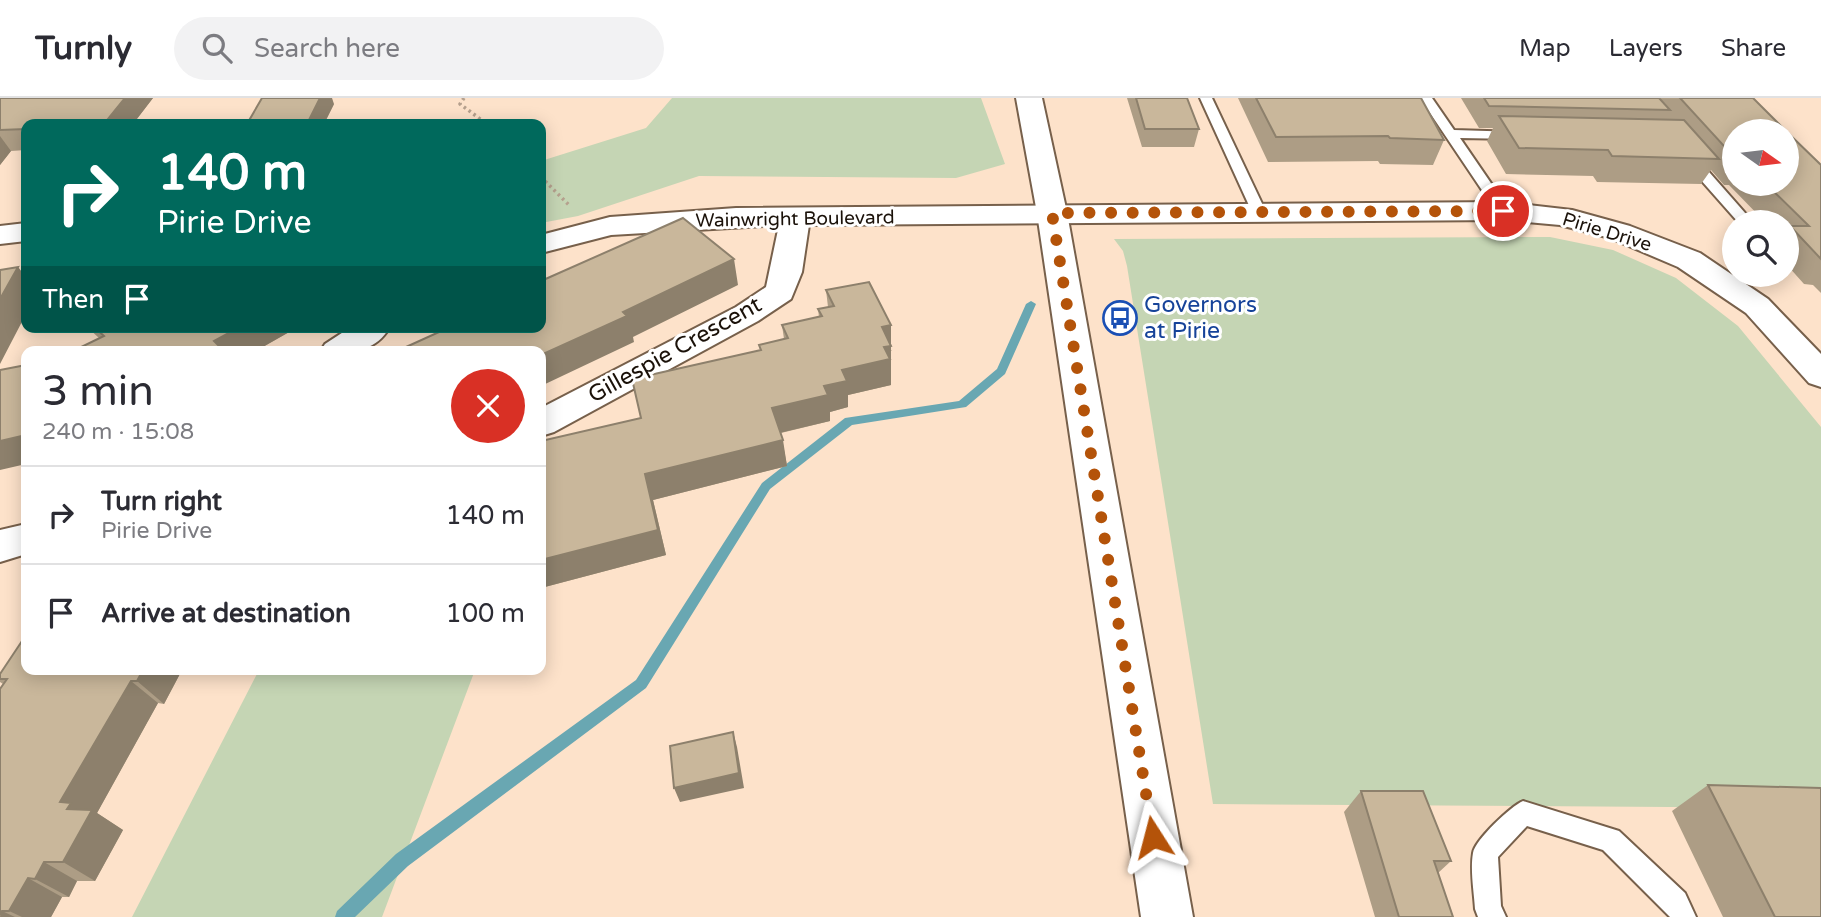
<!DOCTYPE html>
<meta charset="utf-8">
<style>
:root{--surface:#fff;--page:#f2f2f3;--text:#2b2b33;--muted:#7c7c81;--line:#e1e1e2}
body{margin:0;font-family:"Varela Round",sans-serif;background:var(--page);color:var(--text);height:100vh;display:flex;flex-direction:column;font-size:26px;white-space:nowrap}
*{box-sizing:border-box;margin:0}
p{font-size:23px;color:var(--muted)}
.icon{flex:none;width:38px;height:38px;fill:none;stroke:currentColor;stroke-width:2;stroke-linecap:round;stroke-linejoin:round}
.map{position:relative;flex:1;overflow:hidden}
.side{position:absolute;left:21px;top:248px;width:525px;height:329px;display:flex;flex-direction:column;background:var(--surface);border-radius:14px;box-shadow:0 4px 18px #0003}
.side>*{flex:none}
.top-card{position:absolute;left:21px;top:21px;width:525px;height:214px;border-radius:14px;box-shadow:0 4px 18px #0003;background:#00695c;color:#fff;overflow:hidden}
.needle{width:46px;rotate:104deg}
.controls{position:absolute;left:1722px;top:21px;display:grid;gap:14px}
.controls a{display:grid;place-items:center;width:77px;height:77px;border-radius:50%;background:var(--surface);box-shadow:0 4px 18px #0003;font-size:35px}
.pin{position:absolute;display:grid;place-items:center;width:60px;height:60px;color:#fff;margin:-30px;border:4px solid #fff;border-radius:50%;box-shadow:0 2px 7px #0007}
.me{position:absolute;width:77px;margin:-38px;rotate:351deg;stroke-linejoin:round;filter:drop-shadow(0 0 5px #0008)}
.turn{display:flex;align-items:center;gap:24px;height:147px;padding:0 21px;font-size:32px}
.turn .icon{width:91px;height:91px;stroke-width:2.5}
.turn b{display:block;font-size:49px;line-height:60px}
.then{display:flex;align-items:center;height:66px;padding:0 21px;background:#0003;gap:14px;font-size:26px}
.round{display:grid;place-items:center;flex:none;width:74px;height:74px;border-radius:37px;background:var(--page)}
.head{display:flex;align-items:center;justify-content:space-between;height:119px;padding:0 21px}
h1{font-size:42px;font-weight:600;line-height:52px}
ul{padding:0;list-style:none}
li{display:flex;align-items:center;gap:21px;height:98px;padding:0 21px;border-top:2px solid var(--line)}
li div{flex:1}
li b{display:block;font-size:26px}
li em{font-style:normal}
header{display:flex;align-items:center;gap:42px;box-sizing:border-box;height:98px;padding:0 35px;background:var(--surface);border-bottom:2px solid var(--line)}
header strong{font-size:33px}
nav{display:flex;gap:38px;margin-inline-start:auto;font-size:24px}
.search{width:490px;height:63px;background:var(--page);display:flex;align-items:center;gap:18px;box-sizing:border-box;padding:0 24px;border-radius:38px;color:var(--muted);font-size:26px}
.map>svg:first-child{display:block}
.green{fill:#c5d5b4}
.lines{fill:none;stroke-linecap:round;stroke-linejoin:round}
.stream{fill:#69a7b2;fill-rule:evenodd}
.lane-casing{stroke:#77604b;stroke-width:4}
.street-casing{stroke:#77604b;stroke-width:4}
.secondary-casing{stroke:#77604b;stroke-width:4}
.path{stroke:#b5a08d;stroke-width:3.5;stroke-dasharray:2.5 3.5;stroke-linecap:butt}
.lane{fill:#fff;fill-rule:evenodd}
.street{fill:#fff;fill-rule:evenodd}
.secondary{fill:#fff;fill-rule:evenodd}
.wall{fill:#ad9d85}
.shaded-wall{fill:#8d806c}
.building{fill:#c9b79b;stroke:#8d806c;stroke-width:2}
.route{stroke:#b45309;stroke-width:12;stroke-dasharray:0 21.6}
.labels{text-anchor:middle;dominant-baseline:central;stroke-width:6;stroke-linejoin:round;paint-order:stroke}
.far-street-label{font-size:19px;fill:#1a1109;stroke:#fff}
.transit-label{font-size:23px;fill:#164399;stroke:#fff;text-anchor:start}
.street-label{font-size:23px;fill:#1a1109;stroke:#fff}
</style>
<header>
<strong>Turnly</strong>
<div class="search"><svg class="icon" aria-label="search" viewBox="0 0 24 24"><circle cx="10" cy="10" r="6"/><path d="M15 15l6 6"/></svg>Search here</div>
<nav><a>Map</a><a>Layers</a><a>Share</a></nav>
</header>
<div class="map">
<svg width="1821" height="819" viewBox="0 0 1821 819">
<rect width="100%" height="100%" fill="#fde2ca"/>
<path class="green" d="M672,0H981L1005,66L956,80L699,78L578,118L541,125V63L646,30Z
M1550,139L1613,152L1676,180L1738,228L1821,329V710L1213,706L1127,168L1123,153L1114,141Z
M259,572H475L382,819H132Z"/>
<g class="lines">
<path class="stream" d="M1031,203L1036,206L1005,276L966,309L852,327L770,391L646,590L408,768L355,819H335L337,813L396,756L636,582L762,385L845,320L959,303L997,271L1026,206Z"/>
<g class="lane-casing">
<path id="lane" d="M1200,0H1212L1266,114L1264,117H1254L1252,114Z
M1420,0H1432L1454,32L1520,34L1522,37L1515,41L1460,40L1510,113L1508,116H1498Z
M1685,58H1695L1753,124H1738L1685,64Z
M1523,703L1619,733L1685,795L1696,819H1670L1603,752L1527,728L1498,759L1501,808L1506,819H1478L1475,811C1474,794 1470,772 1473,755C1475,742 1511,708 1523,703Z"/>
</g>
<g class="street-casing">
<path id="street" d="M1503,104L1572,112L1630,128L1700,155L1768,201L1821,256V289L1809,285L1746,215L1678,169L1610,140L1560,127L1503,122L809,127L802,174L791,201L758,223L554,334L541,338V310L736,209L766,189L779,127L611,137L541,155V137L610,119L736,110Z
M26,125V143L0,146V128Z
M351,229H390C373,257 349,254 320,254L325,246Z
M26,426V456L0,464V432Z"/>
</g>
<g class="secondary-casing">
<path id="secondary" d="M1016,0H1042L1067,115L1193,819H1141L1037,115Z"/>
</g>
<path class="path" d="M464,0L460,6L487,26
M541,79L570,108"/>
<use href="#lane" class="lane"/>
<use href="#street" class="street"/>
<use href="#secondary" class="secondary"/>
</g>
<path class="wall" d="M0,0H153L133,26H26V52L11,53L0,67Z
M1127,0H1187L1199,31L1194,49H1142Z
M1238,0H1421L1444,42L1433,67L1380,66L1378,63L1268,64Z
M1461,0H1753L1734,33V86H1787L1807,54L1821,67V195L1813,187L1804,186L1787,167V124H1765L1729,87H1724L1711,72L1701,86L1597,84L1593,78L1506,76L1487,43L1493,30H1479Z
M334,6L324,26H247Z
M826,192L892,253H891V287L848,297V309L830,314V323L781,335L787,368L653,402L666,457L541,490L641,320L760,252L759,247L784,241L782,227L819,219L818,211L828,209Z
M87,229H298L254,254H71L99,240Z
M26,572H182L164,606L158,605L97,715L123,732L95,783H77L69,799H62L51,819H0L3,586L0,584V576Z
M1708,687L1821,819H1723L1672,713Z
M1361,693L1451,763L1438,775L1453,819H1375L1344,714Z"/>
<path class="shaded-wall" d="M125,0H153L133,26H104Z
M320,0H332L334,6L324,26H311L309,22Z
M0,38L11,53L0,67Z
M734,161L738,187L633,239L634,244L541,288V257L623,214Z
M18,169L26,179V216L0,266V201Z
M891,227V287L848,297V309L830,314V323L775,336L772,310L824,288L882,229Z
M240,229H298L254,254H206L214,243Z
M26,337V366L0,372V343Z
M783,342L787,368L653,402L666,457L541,490V462L645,376Z
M143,572H182L164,606L137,583Z
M131,583L158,605L97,715L123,732L95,783L63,764L67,711L60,704Z
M733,634L737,649L744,690L680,704L674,690Z
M44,764L77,783L69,799L35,781Z
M28,780L62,799L51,819H22L9,813Z
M2,813L15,819H0Z"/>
<path class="building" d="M0,0H125L104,26H26V31L0,32Z
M262,0H320L309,22L247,26Z
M1136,0H1187L1199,31H1145Z
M1256,0H1421L1444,42L1390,40L1388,38L1276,39Z
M1484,0H1659L1670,12L1489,8Z
M1680,0H1753L1786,33H1734V59Z
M1499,18L1684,22L1719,61L1612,58L1608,52L1519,50Z
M1787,34L1821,67V161L1790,128H1809L1766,86H1787Z
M683,120L734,161L623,214L627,218L541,257V254H395L450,229H541V183Z
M18,169L0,201V172Z
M869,184L891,227L882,229L891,248L884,249L890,261L842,272L847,283L824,288L828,297L772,310L783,342L645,376L658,432L541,462V343L641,320L632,281L761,252L759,247L788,240L782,227L822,218L818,211L834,208L826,192Z
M94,229H240L214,243L219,248L206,254H71L104,238Z
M26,267V337L0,343V272Z
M26,537V572H143L137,583H131L60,704L71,705L67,711L92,712L63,764H44L35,781L28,780L9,813H2L0,817V591L7,581H0V576Z
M733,634L739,675L674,690L670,648Z
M1708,687L1821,690V819H1775Z
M1361,693H1423L1451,763H1434L1453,819H1399Z"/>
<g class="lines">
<path class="route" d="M1153,739L1052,115L1503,113"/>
</g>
<defs>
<g id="bus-ring" transform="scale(1.75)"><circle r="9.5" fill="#fff" stroke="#1a4fb4" stroke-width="1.5"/><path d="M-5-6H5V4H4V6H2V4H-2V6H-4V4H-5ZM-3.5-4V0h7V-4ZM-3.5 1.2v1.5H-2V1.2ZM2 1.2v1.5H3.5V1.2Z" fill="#1a4fb4"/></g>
</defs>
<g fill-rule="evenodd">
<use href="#bus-ring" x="1120" y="220"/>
</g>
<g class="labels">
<g class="far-street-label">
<text transform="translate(795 121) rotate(-1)">Wainwright Boulevard</text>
<text transform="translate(1607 134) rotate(17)">Pirie Drive</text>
</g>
<g class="transit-label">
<text x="1144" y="207">Governors<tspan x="1144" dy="26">at Pirie</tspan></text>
</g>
<g class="street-label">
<text transform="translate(675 252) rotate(-29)">Gillespie Crescent</text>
</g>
</g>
</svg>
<div class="controls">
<a><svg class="needle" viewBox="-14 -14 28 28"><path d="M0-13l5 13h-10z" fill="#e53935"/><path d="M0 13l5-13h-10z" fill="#7c7c81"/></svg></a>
<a><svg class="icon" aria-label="search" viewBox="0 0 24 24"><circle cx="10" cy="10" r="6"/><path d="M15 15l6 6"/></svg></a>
</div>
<div class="pin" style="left:1503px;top:113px;background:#d93025"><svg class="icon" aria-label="arrive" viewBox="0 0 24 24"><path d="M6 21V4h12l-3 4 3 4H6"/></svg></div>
<svg class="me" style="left:1153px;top:739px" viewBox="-20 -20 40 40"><path d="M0-17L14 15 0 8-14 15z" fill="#b45309" stroke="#fff" stroke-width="4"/></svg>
<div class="top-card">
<div class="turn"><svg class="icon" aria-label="right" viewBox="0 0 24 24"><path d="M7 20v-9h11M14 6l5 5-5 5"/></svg><div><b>140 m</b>Pirie Drive</div></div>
<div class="then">Then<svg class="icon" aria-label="arrive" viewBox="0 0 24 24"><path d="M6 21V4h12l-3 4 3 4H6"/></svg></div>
</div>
<section class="side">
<div class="head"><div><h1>3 min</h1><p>240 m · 15:08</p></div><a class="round" style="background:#d93025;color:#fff"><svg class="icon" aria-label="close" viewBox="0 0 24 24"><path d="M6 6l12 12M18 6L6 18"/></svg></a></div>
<ul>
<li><svg class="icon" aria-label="right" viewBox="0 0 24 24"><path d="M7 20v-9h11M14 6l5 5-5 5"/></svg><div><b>Turn right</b><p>Pirie Drive</p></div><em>140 m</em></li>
<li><svg class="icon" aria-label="arrive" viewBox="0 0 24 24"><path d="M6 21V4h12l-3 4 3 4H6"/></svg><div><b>Arrive at destination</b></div><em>100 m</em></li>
</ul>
</section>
</div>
